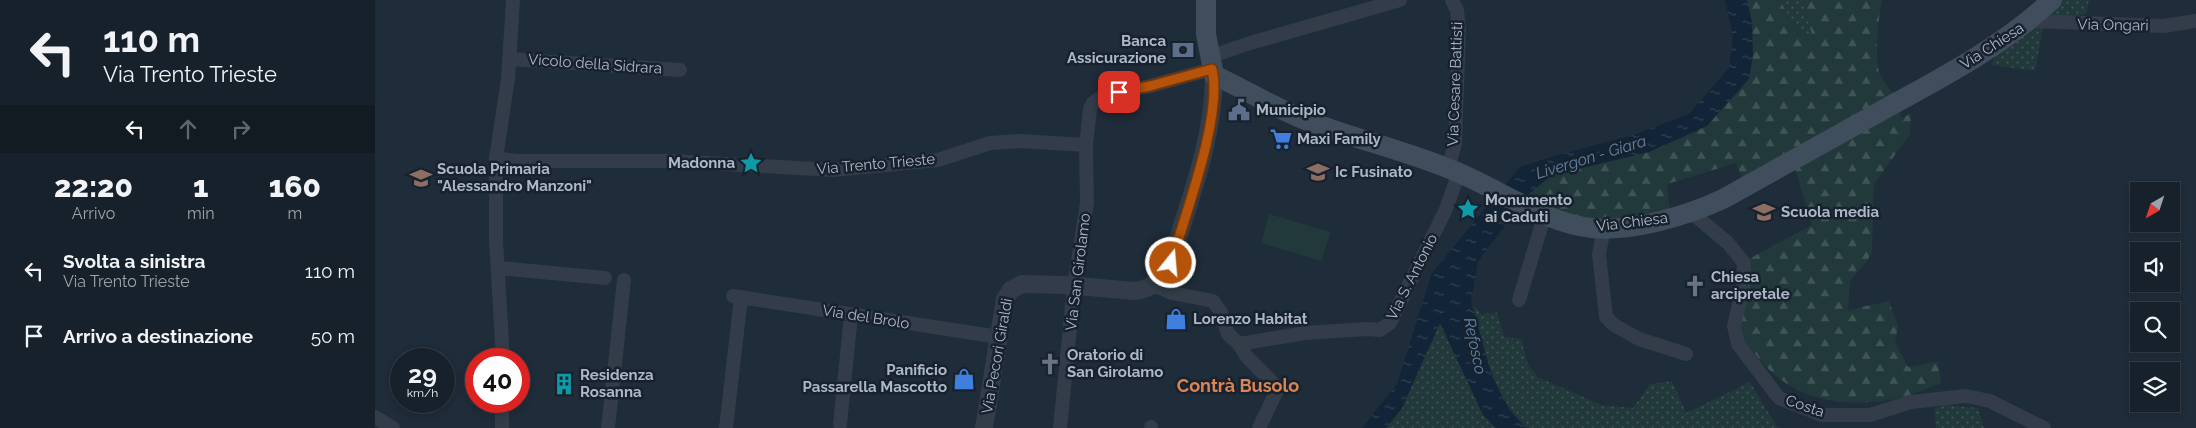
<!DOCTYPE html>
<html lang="it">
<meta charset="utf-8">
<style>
:root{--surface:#17212b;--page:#202933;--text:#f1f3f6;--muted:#9ea3a9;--line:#363e47}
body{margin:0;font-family:Raleway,sans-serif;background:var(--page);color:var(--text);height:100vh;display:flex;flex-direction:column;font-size:19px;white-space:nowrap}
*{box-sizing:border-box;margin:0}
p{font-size:16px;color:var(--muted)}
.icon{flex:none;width:28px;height:28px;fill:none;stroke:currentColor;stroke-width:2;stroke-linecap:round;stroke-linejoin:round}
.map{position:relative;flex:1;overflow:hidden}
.side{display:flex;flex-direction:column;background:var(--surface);width:375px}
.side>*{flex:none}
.guide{background:#17212b;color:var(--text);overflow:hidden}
.needle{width:32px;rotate:219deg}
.tools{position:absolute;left:1755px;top:182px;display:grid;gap:10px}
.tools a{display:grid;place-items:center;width:50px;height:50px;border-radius:0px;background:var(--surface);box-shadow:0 2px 8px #0003,0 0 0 1px var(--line);font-size:25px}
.speed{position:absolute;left:15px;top:348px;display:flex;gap:10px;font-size:25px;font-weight:700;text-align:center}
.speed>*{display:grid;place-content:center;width:65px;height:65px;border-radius:50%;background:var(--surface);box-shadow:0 2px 8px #0003,0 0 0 1px var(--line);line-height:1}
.speed small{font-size:12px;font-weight:400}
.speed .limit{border:8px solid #d22;background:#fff;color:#111}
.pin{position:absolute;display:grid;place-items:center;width:42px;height:42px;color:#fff;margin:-21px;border-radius:10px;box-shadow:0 2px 8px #0006}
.me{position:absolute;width:55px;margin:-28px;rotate:17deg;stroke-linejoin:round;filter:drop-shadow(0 0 4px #0008)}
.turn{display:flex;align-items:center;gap:18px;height:105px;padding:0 20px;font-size:22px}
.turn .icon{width:65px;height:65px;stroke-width:2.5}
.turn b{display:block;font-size:35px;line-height:42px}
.lanes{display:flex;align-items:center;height:48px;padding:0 20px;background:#0003;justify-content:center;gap:25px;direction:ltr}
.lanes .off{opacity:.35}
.eta{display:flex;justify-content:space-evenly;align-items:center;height:85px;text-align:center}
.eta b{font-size:30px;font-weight:800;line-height:35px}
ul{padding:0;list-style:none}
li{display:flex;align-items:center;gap:15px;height:65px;padding:0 20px}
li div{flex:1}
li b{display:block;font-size:19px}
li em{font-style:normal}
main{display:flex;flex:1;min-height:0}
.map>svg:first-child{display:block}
.grass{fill:url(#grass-dots)}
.forest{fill:url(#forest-firs)}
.pitch{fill:#21393a}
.water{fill:url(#water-ripples)}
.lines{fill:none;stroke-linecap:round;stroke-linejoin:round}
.minor{stroke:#323d49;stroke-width:14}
.tertiary{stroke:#323d49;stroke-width:18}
.secondary{stroke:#404d5d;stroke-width:20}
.route-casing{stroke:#753606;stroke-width:12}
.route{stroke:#b45309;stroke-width:9}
.labels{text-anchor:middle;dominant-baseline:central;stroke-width:5;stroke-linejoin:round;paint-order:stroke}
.street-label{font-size:15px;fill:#acb8c6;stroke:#18222e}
.poi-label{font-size:15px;font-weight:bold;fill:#acb8c6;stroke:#18222e;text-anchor:start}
.water-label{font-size:16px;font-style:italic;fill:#6285a8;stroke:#18222e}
.quarter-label{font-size:18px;font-weight:bold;fill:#db8453;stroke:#18222e}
</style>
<main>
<section class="side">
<div class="guide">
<div class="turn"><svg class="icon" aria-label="left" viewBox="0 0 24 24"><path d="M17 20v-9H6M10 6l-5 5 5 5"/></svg><div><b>110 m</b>Via Trento Trieste</div></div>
<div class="lanes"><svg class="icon" aria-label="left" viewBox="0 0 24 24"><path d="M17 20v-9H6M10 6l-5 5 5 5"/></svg><svg class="icon off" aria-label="ahead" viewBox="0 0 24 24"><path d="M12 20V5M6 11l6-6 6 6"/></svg><svg class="icon off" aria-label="right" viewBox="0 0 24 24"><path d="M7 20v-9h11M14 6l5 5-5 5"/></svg></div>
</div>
<div class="eta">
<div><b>22:20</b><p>Arrivo</p></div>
<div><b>1</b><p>min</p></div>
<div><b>160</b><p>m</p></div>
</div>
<ul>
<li><svg class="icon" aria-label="left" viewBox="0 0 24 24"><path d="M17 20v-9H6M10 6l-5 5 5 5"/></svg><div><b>Svolta a sinistra</b><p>Via Trento Trieste</p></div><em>110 m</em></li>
<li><svg class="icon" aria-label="arrive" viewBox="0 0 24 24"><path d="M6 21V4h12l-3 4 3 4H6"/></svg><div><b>Arrivo a destinazione</b></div><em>50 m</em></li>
</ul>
</section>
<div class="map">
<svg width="1821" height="428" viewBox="0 0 1821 428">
<defs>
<pattern id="grass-dots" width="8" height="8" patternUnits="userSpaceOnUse" patternTransform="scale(1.25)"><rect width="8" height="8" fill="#21393a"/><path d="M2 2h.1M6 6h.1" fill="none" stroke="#3f5455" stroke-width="1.8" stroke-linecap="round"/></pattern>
<pattern id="forest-firs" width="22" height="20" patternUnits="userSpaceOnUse" patternTransform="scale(1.25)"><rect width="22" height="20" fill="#21393a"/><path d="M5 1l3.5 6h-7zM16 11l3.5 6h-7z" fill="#3f5455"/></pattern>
<pattern id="water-ripples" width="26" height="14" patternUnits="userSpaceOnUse" patternTransform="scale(1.25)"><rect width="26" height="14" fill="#122437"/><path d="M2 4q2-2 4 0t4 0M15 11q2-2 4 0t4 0" fill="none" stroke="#324252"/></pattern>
</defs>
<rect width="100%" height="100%" fill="#1f2c39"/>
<path class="grass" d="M1405,0H1427L1438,36C1421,31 1412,14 1405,0Z
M1673,0H1714L1711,14L1669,23L1660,71L1616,65L1629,40Z
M1098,305L1107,314L1122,312L1129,337L1146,339L1153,365L1163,377L1226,405L1258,408L1275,384L1297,381L1311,413L1375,382L1401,425L1406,428H1151C1115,389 1111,354 1098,305Z
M1065,323L1108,414L1121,428H1011L1027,408Z
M1570,405L1603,408L1609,428H1561L1559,408Z"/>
<path class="forest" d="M1372,0H1405C1412,14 1421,31 1437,35L1427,0H1507C1504,14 1499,62 1505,74C1509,83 1515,90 1522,96L1519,98L1527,118L1536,113L1535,134L1499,184L1497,252L1492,261L1475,281L1473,310L1514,301L1523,326L1520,342L1533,367L1563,361L1566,383C1550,389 1532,397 1515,400C1468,408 1419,400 1386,361C1378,351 1365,340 1364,326C1362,311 1368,278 1370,261L1437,225L1420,169L1375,196L1361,163L1292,184L1295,213L1219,226L1151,196L1177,175L1274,152L1374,79C1379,51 1378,27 1372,0Z"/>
<path class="pitch" d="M894,214L956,232L946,261L886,243Z"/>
<path class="water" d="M1350,0H1372L1377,22L1378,55L1374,79L1332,126L1274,152L1177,175L1151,196L1130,185L1145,167L1176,157L1258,135L1314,114L1354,68L1358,36Z
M1118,199L1142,210L1103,261L1096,302L1117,377L1135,411L1151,428H1121L1108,415L1065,323L1027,408L1011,428H987L1022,384L1057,273Z"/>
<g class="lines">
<path class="minor" d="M1654,21L1789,26L1821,21
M834,57L872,44L1025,0
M134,59L305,70
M121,158L141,161H297L458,170L563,160L615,143L645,141L711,145L715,109L718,103L729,95L775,86L837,69
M1073,169L1080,143L1084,29L1082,10L1077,0
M1317,213L1353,243L1369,263L1368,287L1359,326L1363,344L1404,398L1447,415H1495L1536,402L1591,396L1615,401L1669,428
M1229,228L1224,254L1231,317L1239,325L1264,339L1311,354
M124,268L230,278
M779,285L797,293L838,301L846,312L853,334L864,344L872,357L903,388L884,428
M358,296L624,337
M1144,300L1170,214
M864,344L930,333L992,329L1005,330L1015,323L1071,209L1084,172
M128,359L121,241V158L133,79L138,0
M0,417L18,428
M465,424L476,315
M127,428V401
M233,428L249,280
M351,428L366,297
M685,428L699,286L712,203L711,145
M776,428V427"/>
<path class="tertiary" d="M609,428L630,299L636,290L647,284L692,285L759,291C779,289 785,279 795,263C814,202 839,139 839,75"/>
<path class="secondary" d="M831,0V34L839,75C867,88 895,105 923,117C976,139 1032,150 1084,173C1125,190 1173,224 1217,228C1258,232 1311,216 1348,199C1404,168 1459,137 1515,106C1572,75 1630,44 1677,0"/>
</g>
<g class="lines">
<g class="route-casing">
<path id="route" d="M744,92L775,86L837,69C848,115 810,215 796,263"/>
</g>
<use href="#route" class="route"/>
</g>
<defs>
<g id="bank-bare" transform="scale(1.725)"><path d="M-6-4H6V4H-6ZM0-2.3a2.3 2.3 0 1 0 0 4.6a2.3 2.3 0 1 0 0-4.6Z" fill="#5c6f8a" stroke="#18222e" stroke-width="2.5" paint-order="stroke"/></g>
<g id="civic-bare" transform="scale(1.725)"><path d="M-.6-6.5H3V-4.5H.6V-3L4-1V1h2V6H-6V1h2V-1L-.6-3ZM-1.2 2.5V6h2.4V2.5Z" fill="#5c6f8a" stroke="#18222e" stroke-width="2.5" paint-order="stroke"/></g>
<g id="supermarket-bare" transform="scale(1.725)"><path d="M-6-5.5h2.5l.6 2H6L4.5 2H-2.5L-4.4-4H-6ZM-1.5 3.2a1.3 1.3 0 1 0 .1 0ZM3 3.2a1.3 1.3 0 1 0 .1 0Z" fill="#3f7fe0" stroke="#18222e" stroke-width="2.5" paint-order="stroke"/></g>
<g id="sight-bare" transform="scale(1.725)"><path d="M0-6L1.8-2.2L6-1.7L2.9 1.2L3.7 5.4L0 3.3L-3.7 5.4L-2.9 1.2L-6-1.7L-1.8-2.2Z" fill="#0f9aa8" stroke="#18222e" stroke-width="2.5" paint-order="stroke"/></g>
<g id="school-bare" transform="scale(1.725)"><path d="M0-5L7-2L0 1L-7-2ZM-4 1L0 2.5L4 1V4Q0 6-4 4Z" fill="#8d6e63" stroke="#18222e" stroke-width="2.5" paint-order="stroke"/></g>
<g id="church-bare" transform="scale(1.725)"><path d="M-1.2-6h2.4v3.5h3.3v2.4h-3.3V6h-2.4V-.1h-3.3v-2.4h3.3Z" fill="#6b7280" stroke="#18222e" stroke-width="2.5" paint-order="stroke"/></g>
<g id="shop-bare" transform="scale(1.725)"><path d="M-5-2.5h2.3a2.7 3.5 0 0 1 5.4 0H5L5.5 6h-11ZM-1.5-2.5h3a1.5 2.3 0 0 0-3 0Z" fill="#3f7fe0" stroke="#18222e" stroke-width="2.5" paint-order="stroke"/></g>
<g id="building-bare" transform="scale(1.725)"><path d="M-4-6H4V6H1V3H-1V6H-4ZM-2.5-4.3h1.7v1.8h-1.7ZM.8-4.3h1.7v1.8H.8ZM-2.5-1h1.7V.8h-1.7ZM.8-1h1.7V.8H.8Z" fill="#0f9aa8" stroke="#18222e" stroke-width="2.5" paint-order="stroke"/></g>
</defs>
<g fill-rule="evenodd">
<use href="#bank-bare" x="808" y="50"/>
<use href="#civic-bare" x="864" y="110"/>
<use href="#supermarket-bare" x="906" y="139"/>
<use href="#sight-bare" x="376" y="163"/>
<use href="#school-bare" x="943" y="172"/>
<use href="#school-bare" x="46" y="178"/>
<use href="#sight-bare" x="1093" y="209"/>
<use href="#school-bare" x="1389" y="212"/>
<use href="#church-bare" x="1320" y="286"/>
<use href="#shop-bare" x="801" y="319"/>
<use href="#church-bare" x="675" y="364"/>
<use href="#shop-bare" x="589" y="379"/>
<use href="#building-bare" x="189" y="384"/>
</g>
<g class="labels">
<g class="street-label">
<text transform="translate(1738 25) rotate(1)">Via Ongari</text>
<text transform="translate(1617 46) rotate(-33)">Via Chiesa</text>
<text transform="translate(220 64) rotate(4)">Vicolo della Sidrara</text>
<text transform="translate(1080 84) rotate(-88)">Via Cesare Battisti</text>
<text transform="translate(501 164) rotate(-5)">Via Trento Trieste</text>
<text transform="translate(1257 222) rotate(-7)">Via Chiesa</text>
<text transform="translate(703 272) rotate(-83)">Via San Girolamo</text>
<text transform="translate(1037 277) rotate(-63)">Via S. Antonio</text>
<text transform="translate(491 317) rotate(9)">Via del Brolo</text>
<text transform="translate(622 356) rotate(-80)">Via Pecori Giraldi</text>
<text transform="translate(1430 406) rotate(19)">Costa</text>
</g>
<g class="poi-label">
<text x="791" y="41" text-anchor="end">Banca<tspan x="791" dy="17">Assicurazione</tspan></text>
<text x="881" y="110">Municipio</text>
<text x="922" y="139">Maxi Family</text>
<text x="360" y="163" text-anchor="end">Madonna</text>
<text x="62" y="169">Scuola Primaria<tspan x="62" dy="17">"Alessandro Manzoni"</tspan></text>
<text x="960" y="172">Ic Fusinato</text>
<text x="1110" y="200">Monumento<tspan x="1110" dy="17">ai Caduti</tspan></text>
<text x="1406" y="212">Scuola media</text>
<text x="1336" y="277">Chiesa<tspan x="1336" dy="17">arcipretale</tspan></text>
<text x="818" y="319">Lorenzo Habitat</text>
<text x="692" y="355">Oratorio di<tspan x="692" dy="17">San Girolamo</tspan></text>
<text x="572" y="370" text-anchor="end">Panificio<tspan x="572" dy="17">Passarella Mascotto</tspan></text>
<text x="205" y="375">Residenza<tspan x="205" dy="17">Rosanna</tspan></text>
</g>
<g class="water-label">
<text transform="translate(1216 157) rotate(-17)">Livergon - Giara</text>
<text transform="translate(1100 346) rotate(78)">Refosco</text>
</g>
<g class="quarter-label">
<text x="863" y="385">Contrà Busolo</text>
</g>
</g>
</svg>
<div class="tools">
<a><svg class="needle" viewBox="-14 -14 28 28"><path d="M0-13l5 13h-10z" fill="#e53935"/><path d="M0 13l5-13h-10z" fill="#9ea3a9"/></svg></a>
<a><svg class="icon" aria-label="sound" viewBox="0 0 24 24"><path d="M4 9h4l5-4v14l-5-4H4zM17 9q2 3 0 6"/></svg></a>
<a><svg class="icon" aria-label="search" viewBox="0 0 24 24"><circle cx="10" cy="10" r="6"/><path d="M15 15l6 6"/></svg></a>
<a><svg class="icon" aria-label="layers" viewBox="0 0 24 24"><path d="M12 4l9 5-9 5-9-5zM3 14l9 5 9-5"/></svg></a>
</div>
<div class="speed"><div>29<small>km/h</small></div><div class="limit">40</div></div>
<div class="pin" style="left:744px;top:92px;background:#d93025"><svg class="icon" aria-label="arrive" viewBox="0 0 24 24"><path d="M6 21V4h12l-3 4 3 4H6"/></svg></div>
<svg class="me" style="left:796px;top:263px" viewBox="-20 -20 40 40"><circle r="17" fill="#b45309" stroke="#fff" stroke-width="3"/><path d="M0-11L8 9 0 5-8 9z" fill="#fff"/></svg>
</div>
</main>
